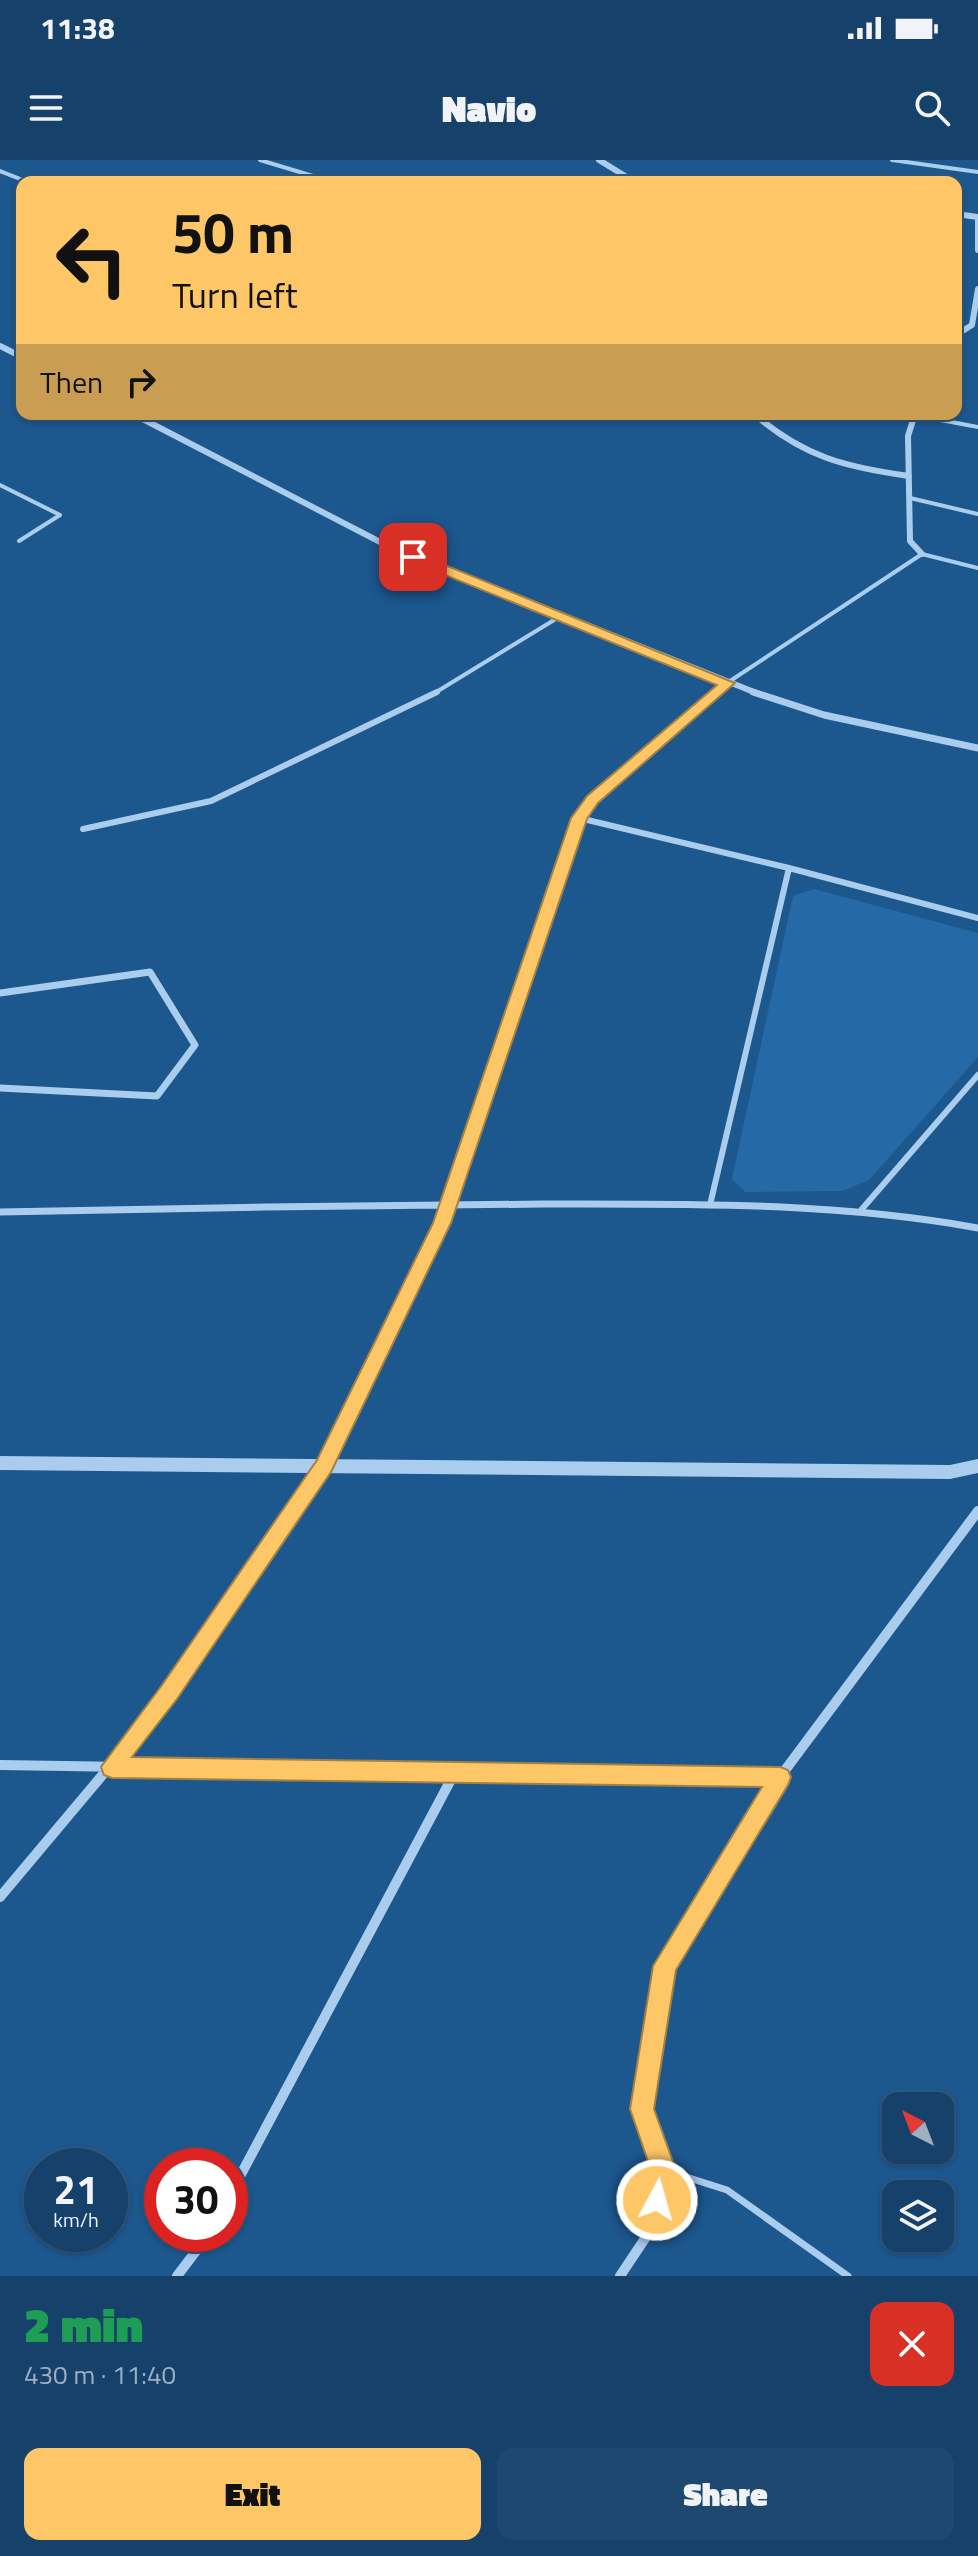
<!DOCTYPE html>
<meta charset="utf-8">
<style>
:root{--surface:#15416a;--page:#1e4870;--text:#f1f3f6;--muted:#9dafc1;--line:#345a7e;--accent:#fdc667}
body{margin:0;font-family:"Titillium Web",sans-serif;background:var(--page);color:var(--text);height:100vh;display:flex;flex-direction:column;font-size:30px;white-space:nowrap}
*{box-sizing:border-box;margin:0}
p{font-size:26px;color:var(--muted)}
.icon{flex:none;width:44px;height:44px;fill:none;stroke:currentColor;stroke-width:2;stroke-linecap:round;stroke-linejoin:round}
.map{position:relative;height:2116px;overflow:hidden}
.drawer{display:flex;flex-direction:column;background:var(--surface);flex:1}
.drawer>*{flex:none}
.banner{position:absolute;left:16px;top:16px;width:946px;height:244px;border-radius:16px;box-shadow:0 2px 6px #0004,0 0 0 2px var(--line);background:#fdc667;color:#111;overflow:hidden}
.needle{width:52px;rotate:318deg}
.fabs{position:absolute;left:882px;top:1932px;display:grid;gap:16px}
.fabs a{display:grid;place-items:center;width:72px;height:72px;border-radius:16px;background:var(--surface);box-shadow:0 2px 6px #0004,0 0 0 2px var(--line);font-size:40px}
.speed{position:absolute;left:24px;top:1988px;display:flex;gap:16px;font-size:40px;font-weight:700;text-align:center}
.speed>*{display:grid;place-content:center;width:104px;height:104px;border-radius:50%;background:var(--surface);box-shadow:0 2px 6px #0004,0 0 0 2px var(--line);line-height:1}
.speed small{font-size:20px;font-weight:400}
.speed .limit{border:12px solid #d22;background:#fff;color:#111}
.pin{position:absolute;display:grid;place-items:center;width:68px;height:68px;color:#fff;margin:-34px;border-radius:16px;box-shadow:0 4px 12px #0006}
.me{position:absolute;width:88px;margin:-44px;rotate:6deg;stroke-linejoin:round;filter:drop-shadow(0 0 6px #0008)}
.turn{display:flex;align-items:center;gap:28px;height:168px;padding:0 24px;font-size:36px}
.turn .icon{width:104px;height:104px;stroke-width:2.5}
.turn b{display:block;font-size:56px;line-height:68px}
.then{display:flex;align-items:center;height:76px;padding:0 24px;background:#0003;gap:16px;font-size:30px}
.round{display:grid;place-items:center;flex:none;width:84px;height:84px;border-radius:16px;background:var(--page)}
.head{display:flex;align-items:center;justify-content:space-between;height:136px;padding:0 24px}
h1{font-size:48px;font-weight:800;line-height:60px;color:#1e9e55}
.primary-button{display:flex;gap:16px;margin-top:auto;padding:16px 24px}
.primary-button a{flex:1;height:92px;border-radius:16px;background:var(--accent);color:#111;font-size:32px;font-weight:800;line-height:92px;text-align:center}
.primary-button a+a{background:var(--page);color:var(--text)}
.status{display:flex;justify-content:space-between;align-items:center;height:56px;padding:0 40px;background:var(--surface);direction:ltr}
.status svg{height:22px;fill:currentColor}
header{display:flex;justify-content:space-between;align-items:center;height:104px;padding:0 24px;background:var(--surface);font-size:36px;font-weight:800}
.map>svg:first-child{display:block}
.green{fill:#256aa7}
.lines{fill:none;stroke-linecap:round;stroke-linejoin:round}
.service-far2{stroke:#aacded;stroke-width:4}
.service-far1{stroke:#aacded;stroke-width:6}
.service{stroke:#aacded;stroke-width:7}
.minor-far2{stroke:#aacded;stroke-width:6}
.minor-far1{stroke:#aacded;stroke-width:7}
.minor{stroke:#aacded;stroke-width:10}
.tertiary{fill:#aacded;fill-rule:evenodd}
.route{fill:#fdc667;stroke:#a48143;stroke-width:2}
</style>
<div class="status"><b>11:38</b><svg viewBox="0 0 49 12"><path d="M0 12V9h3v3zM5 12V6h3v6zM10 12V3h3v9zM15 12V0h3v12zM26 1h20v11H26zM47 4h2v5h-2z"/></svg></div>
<header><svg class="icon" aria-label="menu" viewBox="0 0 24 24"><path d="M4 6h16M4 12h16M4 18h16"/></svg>Navio<svg class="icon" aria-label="search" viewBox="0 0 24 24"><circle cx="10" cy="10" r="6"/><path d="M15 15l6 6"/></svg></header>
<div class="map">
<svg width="978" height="2116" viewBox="0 0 978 2116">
<rect width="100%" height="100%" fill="#1c578e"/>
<path class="green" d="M814,729L978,773V897L869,1020L843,1031L745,1032L732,1019L793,736Z"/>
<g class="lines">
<path class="service-far2" d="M260,0L333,22
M892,0L978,12
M0,11L28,22
M914,255L978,267
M0,325L60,355L19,381
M910,338L978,354
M727,523L922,394L978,408
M433,534L559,457"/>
<path class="service-far1" d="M579,658L789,708L978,758
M83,669L211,641L437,532
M710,1045L789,708
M862,1049L978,915"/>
<path class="service" d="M664,2010L727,2030L848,2116"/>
<path class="minor-far2" d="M599,0L625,16L629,22
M956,54L978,57
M978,58V90
M956,175L972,165L978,129
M0,186L22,197
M133,254L384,384L759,534
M754,254C804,297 845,307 909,316
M915,254L908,276L910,381L922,394
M715,534L727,523"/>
<path class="minor-far1" d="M753,532L824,555L978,588
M0,833L150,812L195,885L157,936L0,928
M0,1052C181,1048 363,1045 544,1044C690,1044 834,1042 978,1068
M364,1224L442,1063L579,658L592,639L717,532"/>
<path class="minor" d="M0,1605L780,1617
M0,1737L152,1556L324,1306L365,1222
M230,2035L455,1612
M177,2116L209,2074
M620,2116L650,2071L664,2010L642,1949L665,1806L780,1617L978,1351"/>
<path class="tertiary" d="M0,1296L950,1305L978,1299V1313L950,1319L0,1310Z"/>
</g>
<path class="route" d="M413,392L735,523L598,643L587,659L451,1063L331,1312L177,1539L132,1597L780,1607L788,1610L791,1617L788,1625L676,1810L654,1949L676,2010L665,2049L657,2052L648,2049L644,2040L651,2010L630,1949L653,1806L762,1627L112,1618L104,1615L101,1607L162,1525L317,1300L433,1063L571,658L587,636L717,525L408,400L406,397Z"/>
</svg>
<div class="fabs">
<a><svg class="needle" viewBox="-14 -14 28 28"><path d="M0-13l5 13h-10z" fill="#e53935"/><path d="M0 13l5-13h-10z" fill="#9dafc1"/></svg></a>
<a><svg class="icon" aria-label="layers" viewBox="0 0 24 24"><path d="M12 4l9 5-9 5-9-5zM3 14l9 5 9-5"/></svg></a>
</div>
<div class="speed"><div>21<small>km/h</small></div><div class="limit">30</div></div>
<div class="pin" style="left:413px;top:397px;background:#d93025"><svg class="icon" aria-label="arrive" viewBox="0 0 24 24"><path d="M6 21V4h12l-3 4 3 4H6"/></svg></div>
<svg class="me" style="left:657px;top:2040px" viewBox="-20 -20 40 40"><circle r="17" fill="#fdc667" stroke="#fff" stroke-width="3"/><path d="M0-11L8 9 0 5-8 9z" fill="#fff"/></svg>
<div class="banner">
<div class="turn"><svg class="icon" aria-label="left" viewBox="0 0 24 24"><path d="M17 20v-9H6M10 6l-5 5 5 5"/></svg><div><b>50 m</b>Turn left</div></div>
<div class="then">Then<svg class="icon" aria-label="right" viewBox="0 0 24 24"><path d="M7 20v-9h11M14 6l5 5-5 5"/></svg></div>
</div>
</div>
<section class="drawer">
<div class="head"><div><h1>2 min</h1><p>430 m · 11:40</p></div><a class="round" style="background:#d93025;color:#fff"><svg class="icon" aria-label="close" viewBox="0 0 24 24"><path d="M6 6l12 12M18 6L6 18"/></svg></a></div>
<div class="primary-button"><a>Exit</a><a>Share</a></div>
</section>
